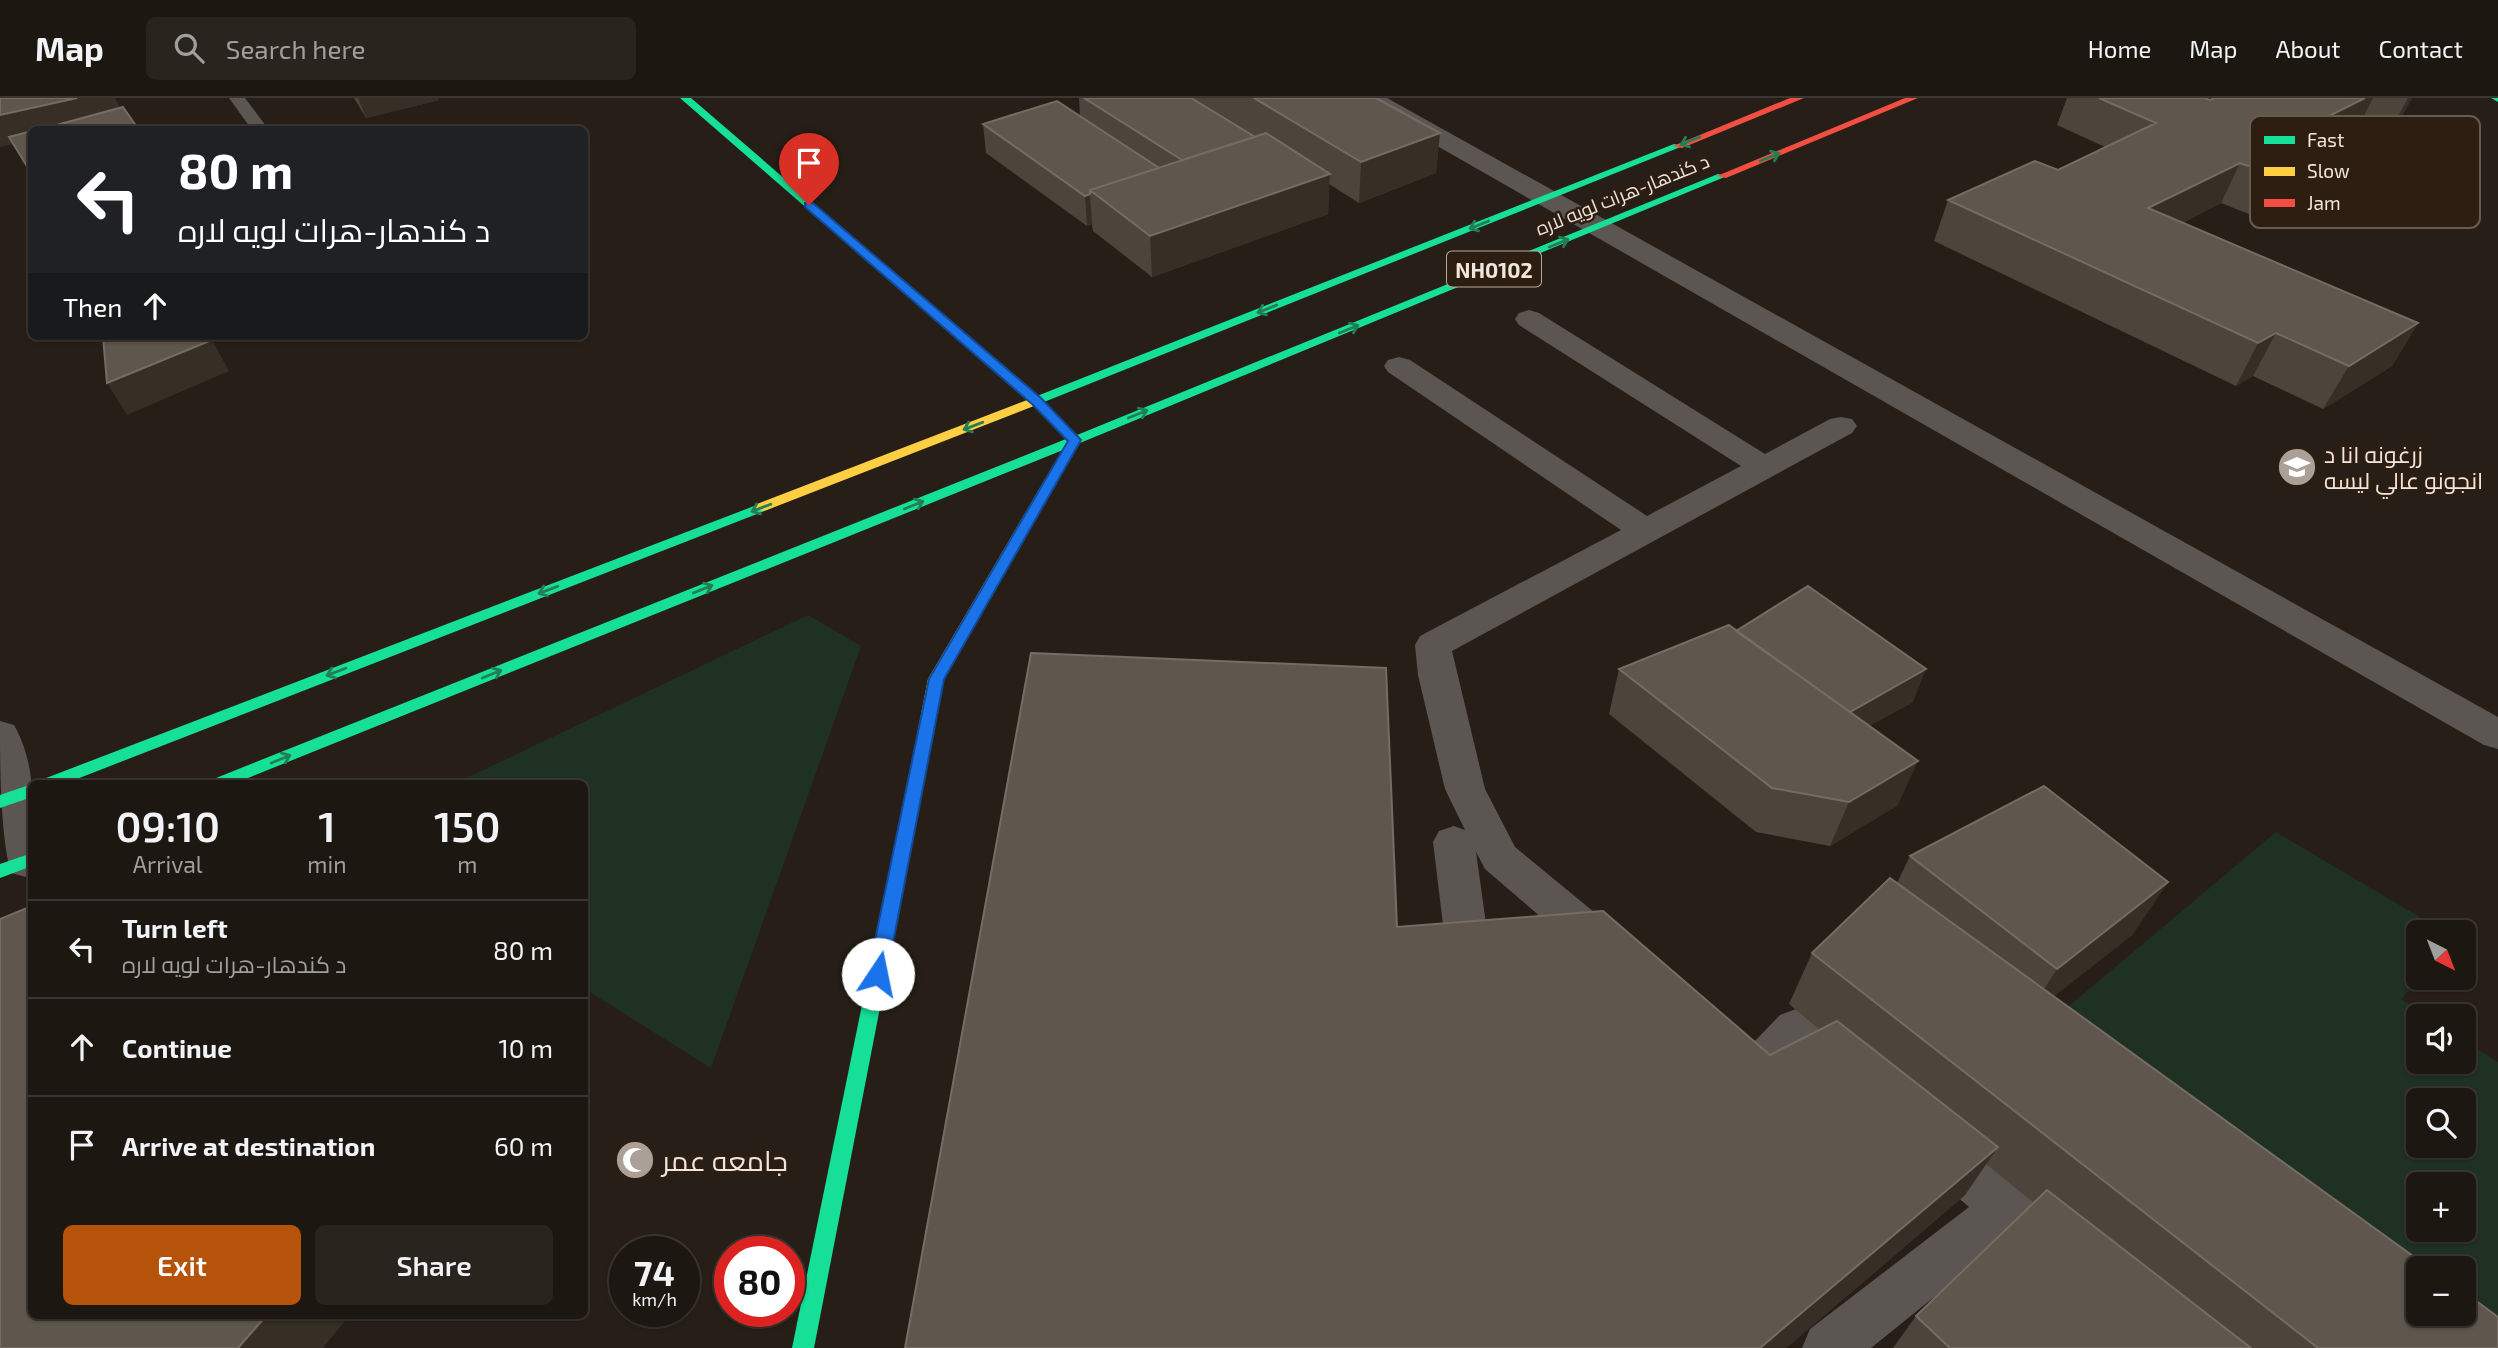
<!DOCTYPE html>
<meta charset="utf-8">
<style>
:root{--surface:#1d1711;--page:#2a241f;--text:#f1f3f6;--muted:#a09f9f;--line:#3b3631;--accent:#b45309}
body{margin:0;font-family:"Exo 2",Cairo,sans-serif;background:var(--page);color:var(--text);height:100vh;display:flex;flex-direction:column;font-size:26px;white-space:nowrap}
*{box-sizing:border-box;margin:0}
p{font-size:23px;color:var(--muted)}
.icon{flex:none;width:38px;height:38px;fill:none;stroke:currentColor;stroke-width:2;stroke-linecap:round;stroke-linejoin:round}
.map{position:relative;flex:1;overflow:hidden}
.details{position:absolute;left:28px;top:682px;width:560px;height:539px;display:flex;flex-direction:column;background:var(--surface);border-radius:10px;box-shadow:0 2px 5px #0004,0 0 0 2px var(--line)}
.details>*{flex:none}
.hud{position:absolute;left:28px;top:28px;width:560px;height:214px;border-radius:10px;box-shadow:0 2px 5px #0004,0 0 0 2px var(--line);background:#202124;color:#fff;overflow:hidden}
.needle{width:46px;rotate:138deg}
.buttons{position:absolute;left:2406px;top:822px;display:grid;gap:14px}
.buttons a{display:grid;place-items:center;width:70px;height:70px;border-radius:10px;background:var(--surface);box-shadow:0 2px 5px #0004,0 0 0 2px var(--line);font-size:35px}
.speed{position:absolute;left:609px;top:1138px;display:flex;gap:14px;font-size:35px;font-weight:700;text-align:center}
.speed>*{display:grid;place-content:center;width:91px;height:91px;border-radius:50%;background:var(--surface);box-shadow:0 2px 5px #0004,0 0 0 2px var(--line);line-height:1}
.speed small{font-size:18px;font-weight:400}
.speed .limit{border:10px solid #d22;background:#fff;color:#111}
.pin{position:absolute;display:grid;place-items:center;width:60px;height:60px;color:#fff;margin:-72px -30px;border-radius:50% 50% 50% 0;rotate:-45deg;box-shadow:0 0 7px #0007}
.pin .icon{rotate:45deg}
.me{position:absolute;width:77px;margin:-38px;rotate:11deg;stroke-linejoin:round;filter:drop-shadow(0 0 5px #0008)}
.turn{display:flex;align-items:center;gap:24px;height:147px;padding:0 35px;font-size:32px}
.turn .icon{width:91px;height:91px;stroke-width:2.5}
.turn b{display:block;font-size:49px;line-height:60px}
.then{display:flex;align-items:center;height:66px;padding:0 35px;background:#0003;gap:14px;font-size:26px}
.eta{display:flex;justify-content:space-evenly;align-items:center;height:119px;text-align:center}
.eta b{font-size:42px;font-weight:600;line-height:49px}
.action{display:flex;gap:14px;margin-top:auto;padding:14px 35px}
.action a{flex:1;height:80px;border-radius:10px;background:var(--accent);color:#fff;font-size:28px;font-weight:600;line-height:80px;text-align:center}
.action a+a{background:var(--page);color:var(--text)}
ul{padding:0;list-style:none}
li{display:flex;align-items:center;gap:21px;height:98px;padding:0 35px;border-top:2px solid var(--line)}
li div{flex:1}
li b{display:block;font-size:26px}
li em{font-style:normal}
header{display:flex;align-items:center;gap:42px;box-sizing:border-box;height:98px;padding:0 35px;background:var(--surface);border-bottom:2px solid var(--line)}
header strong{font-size:33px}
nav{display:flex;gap:38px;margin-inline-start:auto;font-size:24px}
.search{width:490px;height:63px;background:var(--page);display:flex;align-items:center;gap:18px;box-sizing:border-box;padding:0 24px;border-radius:10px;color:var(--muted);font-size:26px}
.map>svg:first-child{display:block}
.green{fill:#1e3122;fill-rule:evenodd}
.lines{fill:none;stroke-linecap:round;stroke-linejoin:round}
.lane{fill:#5c5653;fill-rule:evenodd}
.street{fill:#5c5653;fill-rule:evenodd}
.fast{fill:#16e098;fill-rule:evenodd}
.slow{fill:#ffcf43;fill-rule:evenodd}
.jam{fill:#f24e42;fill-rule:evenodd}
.wall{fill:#4d443b}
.shaded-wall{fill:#372e25}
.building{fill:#5f564d;stroke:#766c63;stroke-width:2}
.oneway{stroke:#227f54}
.route{fill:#1a73e8;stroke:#114b97;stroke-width:2}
.labels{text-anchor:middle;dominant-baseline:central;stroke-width:5;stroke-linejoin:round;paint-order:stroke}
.far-street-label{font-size:19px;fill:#f0e6dd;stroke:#2d1e11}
.shield{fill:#2d1e11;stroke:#b6aaa0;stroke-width:2}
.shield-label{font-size:21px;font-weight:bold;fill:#f0e6dd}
.poi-label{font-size:23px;fill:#f0e6dd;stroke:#2d1e11;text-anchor:start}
.near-poi-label{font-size:28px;fill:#f0e6dd;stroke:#2d1e11;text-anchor:start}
.key{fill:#2d1e11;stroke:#685a4e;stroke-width:2}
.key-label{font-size:19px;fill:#f0e6dd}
</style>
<header>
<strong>Map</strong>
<div class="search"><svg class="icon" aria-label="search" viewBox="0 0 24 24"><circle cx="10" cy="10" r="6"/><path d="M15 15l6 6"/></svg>Search here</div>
<nav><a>Home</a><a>Map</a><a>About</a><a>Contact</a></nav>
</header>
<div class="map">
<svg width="2498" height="1250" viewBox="0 0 2498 1250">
<rect width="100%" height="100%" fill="#271f17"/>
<path class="green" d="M808,517L861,548L711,970L585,891L584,686H454Z
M2276,734L2447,835H2418L2420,880L2401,901L2427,919H2418V964H2464V942L2498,964V1250H2448L2032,939ZM2418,1003H2464V1048H2418ZM2418,1087H2464V1132H2418ZM2418,1171H2464V1216H2418Z"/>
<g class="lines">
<path class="lane" d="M229,0H245L269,32H252Z"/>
<path class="street" d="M1358,0H1387L2498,619V651L2484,647L1362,5Z
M1529,212L1539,215L1765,356L1830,321L1841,319L1852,321L1857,328L1852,335L1452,553L1485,691L1515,749L1622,837L1629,850L1622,863L1607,868L1592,863L1485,771L1476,754L1493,876L1487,889L1471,894L1455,889L1449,876L1433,744L1439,733L1454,728L1465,732L1445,691L1418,577L1415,547L1420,538L1621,432L1388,274L1384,268L1388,262L1399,259L1410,262L1647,418L1741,368L1519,227L1515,221L1519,215Z
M0,623L14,627C40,672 32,727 32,778L26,779L11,775C0,736 0,666 0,623Z
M1796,911C1823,921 1856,947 1868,973L1862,987C1830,999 1821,980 1798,961C1790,969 1781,984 1771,990C1747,1004 1722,980 1713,960L1720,946L1736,940L1752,946L1780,917Z
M1934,1026L1951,1032L2077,1137L2085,1154L2077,1171L2059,1178L2041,1171L2006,1141L1871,1250H1802L1810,1231L1969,1109L1917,1064L1910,1048L1917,1032Z"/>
<path class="fast" d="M680,0H691L1037,298L1674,46L1683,48L1044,304L1077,337L1718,76L1727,78L1080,345L1053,391H1043L1041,388L1063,352L233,686H209L211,682L1066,341L1032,306Z
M2491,0H2498V4Z
M762,405L769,409L767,412L64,686H39L41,682Z
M920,656L926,658L928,662L814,1250H792L912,662L914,658Z
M32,686V699L0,710V697Z
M32,755V768L0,780V766Z"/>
<path class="slow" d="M1035,299L1039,300V306L767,412L762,413L755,409L757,406Z
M1048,384L1055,388L944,581L928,662L926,666H914L912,662L928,581L1041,388Z"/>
<path class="jam" d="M1790,0H1804L1682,50L1673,48Z
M1905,0H1918L1726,80L1717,78Z"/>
</g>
<path class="wall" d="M354,0H438L439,2L366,20Z
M1079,0H1376L1440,35L1436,75L1359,105L1329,86L1328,116L1152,179L1093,133L1092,126L1087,128L986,55L983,26L1080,18Z
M2067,0H2204L2210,2L2215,0H2412L2394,32L2388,37L2375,38L2356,33L2329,47L2314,77L2249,116L2221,105L2182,125L2418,225L2392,268L2323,311L2253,278L2236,288L1934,143L1948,102L2058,72L2105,49L2057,27Z
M1619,571L1913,604L1869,628L1898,707L1830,748L1756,734L1609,616Z
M1910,758L2168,784L2132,837L2054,898L2498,1250H1893L1916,1218L2034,1105L1986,1066L1965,1097L1786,1250H905L1397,829L1770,957L1820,932L1789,906L1812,855L1897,785Z"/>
<path class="shaded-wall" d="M77,0H115L125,18L77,32H32V42L0,49V17Z
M358,0H438L439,2L366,20Z
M2365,0H2373L2356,33L2329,47L2314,77L2249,116L2269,75L2309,28Z
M2408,0H2412L2394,32L2388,37Z
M1440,35L1436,75L1359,105L1361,64Z
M2240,65L2221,105L2130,151L2148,110Z
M1330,76L1328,116L1152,179L1150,138Z
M1090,96L1092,126L1087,128L1085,98Z
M2418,225L2392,268L2323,311L2349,268Z
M2276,235L2253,278L2236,288L2258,245Z
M212,242L229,273L127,317L107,285Z
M1926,571L1913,604L1824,653L1837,621Z
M1918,663L1898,707L1830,748L1849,704Z
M2168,784L2132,837L2024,922L2057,871Z
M1998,1049L1965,1097L1786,1250H1760Z
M266,1218H349L323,1250H238Z"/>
<path class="building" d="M0,0H77L0,17Z
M1084,0H1191L1255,39L1182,62Z
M1254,0H1376L1440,35L1361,64Z
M2099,0H2204L2210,2L2215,0H2365L2309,28L2334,37L2269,75L2240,65L2148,110L2418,225L2349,268L2276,235L2258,245L1948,102L2035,63L2058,72L2156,25Z
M1057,3L1159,70L1090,92V96L1085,98L983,26Z
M123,9L139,32H38Z
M32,33V68L28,70L9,39Z
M1266,35L1330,76L1150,138L1090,92Z
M103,238H207L212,242L107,285Z
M1808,488L1926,571L1850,614L1736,533Z
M1729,527L1918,663L1849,704L1772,690L1619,571Z
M1031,555L1386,570L1397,829L1603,813L1770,957L1837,923L1998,1049L1760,1250H905Z
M2044,688L2168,784L2057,871L1910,758Z
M1890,780L2431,1171H2418V1216H2464V1194L2498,1219V1250H2318L1812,855Z
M32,808V1218H266L238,1250H0V821Z
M2047,1092L2251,1250H1950L1916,1218Z"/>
<defs><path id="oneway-shaft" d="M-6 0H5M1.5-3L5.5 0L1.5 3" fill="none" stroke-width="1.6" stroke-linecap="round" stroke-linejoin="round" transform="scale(1.75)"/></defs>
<g class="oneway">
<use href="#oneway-shaft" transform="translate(1690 43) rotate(158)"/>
<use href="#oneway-shaft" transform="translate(1770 59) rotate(-22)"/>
<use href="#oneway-shaft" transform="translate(1479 127) rotate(158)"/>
<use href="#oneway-shaft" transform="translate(1559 145) rotate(-22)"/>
<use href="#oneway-shaft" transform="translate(1267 211) rotate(158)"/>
<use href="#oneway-shaft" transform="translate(1349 231) rotate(-22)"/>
<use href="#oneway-shaft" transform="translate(1138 316) rotate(-22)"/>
<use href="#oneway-shaft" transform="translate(973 328) rotate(159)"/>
<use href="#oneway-shaft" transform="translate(914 407) rotate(-22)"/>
<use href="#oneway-shaft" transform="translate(761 410) rotate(159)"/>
<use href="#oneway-shaft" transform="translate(703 491) rotate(-22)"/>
<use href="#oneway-shaft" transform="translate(548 492) rotate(159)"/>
<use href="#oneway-shaft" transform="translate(336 574) rotate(159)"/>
<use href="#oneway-shaft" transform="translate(492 576) rotate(-22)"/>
<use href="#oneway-shaft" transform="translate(281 661) rotate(-22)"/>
</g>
<path class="route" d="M805,105H813L1041,300L1081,342L944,581L887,876L878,883L868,876L929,581L1068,343L1032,306L805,109Z"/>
<defs>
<g id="school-disc" transform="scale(2.0125)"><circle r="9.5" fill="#aaa098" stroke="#2d1e11"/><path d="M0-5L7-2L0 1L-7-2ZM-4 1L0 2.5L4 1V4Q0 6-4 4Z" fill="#fff"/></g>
<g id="mosque-disc" transform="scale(2.0125)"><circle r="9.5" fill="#aaa098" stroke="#2d1e11"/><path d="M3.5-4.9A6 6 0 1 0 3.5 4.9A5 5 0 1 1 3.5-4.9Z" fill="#fff"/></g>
</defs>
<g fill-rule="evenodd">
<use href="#school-disc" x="2297" y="369"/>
<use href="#mosque-disc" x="635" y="1062"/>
</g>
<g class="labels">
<g class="far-street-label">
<text transform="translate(1622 96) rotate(-22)">د کندهار-هرات لويه لاره</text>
</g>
<rect class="shield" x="1447" y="153.5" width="94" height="35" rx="5"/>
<g class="shield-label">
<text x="1494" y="171">NH0102</text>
</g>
<g class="poi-label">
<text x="2324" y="356">زرغونه انا د<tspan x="2324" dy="26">انجونو عالي لیسه</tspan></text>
</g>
<g class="near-poi-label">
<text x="662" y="1062">جامعه عمر</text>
</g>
</g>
<rect x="2250" y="18" width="230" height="112" rx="10" class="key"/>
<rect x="2264" y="38" width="31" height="8" fill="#16e098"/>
<rect x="2264" y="69" width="31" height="9" fill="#ffcf43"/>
<rect x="2264" y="101" width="31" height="8" fill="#f24e42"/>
<g class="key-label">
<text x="2307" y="49">Fast</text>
<text x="2307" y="80">Slow</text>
<text x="2307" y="112">Jam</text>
</g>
</svg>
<div class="buttons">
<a><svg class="needle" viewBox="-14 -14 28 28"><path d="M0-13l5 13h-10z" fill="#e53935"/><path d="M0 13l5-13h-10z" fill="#a09f9f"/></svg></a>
<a><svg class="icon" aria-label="sound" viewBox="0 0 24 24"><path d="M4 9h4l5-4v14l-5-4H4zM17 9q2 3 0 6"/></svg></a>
<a><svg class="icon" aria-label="search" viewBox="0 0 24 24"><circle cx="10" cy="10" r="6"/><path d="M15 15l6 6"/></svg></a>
<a>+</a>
<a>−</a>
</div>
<div class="speed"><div>74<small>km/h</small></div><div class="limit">80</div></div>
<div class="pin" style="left:809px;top:107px;background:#d93025"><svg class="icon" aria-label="arrive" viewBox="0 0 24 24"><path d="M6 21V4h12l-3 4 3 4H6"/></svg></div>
<svg class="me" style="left:878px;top:876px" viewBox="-20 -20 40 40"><circle r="19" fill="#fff"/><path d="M0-13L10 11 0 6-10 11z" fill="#1a73e8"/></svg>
<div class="hud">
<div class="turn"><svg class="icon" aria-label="left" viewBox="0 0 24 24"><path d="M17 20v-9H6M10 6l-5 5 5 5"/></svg><div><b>80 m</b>د کندهار-هرات لويه لاره</div></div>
<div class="then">Then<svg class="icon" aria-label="ahead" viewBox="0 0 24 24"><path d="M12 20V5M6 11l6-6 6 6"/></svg></div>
</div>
<section class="details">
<div class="eta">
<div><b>09:10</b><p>Arrival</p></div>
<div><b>1</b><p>min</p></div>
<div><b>150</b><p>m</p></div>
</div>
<ul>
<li><svg class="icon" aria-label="left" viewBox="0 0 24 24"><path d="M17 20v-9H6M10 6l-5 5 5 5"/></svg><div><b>Turn left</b><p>د کندهار-هرات لويه لاره</p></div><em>80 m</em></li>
<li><svg class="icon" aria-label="ahead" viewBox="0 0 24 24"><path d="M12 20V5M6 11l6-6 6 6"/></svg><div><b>Continue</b></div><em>10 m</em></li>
<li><svg class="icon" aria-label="arrive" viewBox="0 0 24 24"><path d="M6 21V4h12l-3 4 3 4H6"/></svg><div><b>Arrive at destination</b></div><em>60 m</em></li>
</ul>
<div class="action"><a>Exit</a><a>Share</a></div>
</section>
</div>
